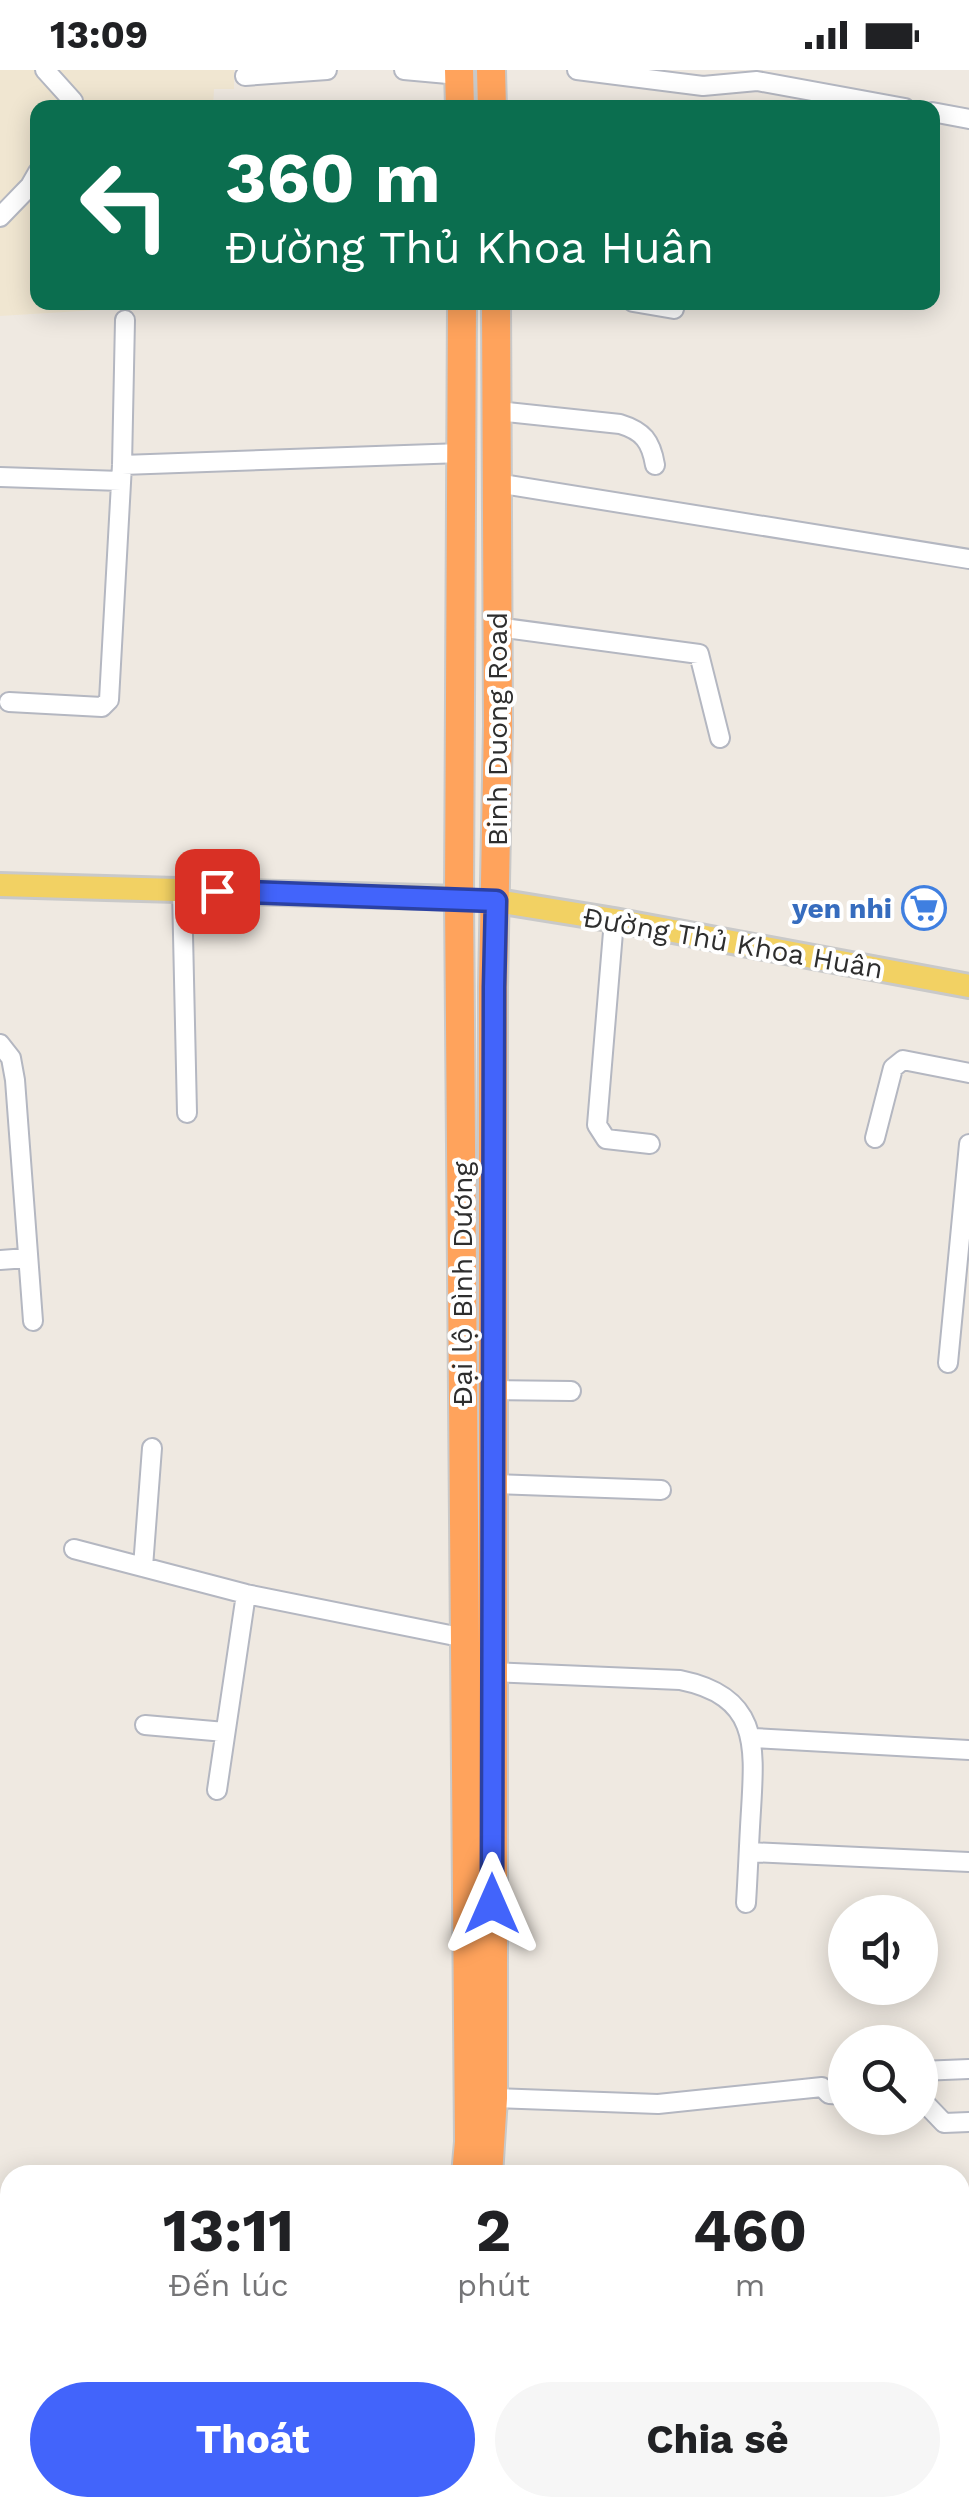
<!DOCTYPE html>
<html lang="vi">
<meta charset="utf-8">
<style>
:root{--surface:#fff;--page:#f6f6f6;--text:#202124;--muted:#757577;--accent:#4264fb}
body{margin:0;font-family:"Work Sans",sans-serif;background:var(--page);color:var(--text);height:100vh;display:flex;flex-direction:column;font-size:38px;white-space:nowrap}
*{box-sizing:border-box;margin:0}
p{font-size:32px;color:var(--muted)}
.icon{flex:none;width:55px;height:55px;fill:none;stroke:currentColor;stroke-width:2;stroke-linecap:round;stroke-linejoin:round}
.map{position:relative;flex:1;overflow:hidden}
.side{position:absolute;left:0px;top:2095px;width:970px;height:352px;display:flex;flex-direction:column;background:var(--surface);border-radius:30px 30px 0 0;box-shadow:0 5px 25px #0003}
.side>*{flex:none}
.hud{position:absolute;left:30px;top:30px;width:910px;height:210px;border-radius:20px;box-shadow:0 5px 25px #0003;background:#0b6e4f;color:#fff;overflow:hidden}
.tools{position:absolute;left:828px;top:1825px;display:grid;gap:20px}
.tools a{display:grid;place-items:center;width:110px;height:110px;border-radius:50%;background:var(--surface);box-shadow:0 5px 25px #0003;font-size:50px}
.pin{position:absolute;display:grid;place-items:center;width:85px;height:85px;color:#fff;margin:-42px;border-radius:20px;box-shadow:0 5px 15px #0006}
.me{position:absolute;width:110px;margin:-55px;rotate:0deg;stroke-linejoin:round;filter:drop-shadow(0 0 8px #0008)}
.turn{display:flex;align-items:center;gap:35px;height:210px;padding:0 30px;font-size:45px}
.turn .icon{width:130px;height:130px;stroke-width:2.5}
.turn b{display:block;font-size:70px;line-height:85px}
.eta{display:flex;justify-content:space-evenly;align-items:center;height:170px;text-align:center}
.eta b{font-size:60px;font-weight:700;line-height:70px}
.primary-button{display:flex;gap:20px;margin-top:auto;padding:20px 30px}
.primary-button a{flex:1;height:115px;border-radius:60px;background:var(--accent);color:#fff;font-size:40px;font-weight:700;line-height:115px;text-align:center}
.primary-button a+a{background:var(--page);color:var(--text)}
.status{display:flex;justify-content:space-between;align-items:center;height:70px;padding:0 50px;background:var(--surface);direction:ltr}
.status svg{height:28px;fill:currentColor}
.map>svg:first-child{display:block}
.education{fill:#f0e6d1}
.cemetery{fill:#c8d9b8}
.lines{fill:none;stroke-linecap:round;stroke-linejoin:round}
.minor-casing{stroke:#b4b7c1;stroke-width:22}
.major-casing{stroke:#c9c9c9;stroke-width:28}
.highway-casing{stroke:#c9c9c9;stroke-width:32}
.minor{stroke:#fff;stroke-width:18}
.major{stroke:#f2d163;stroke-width:22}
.highway{stroke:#ffa35c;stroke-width:28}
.route-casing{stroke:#2b41a3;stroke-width:25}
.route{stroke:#4264fb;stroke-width:18}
.labels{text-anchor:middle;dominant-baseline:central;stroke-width:8;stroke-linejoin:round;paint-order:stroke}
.street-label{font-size:28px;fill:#2e2e2e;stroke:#fff}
.shop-label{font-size:28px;font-weight:bold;fill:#366cbe;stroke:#fff;text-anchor:end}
</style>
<div class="status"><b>13:09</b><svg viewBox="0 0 49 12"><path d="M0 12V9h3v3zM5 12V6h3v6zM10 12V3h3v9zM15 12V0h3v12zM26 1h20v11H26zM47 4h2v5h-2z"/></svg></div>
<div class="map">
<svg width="969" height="2447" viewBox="0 0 969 2447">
<rect width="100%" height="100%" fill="#efe9e1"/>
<path class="education" d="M0,0H234V19H214L213,37L38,38V232L209,233L0,246Z"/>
<path class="cemetery" d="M0,2257L10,2276V2438H69L71,2447H0Z"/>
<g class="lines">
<g class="minor-casing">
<path id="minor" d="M45,0L73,31L70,38
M404,0L459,5
M577,0L703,16L757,11L905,38
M245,6L327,0
M932,42L969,49
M0,147L30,116L38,102
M633,232L674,239
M497,341L620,354C643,361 651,371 655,395
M122,395L462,383
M0,407L121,411
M496,413L969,489
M497,557L699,584L720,668
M9,632L102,637L109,630L122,395L125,250
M182,820L187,1043
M614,850L597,1055L606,1069L650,1074
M0,974L11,988L15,1010L33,1251
M875,1068L893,998L903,990L969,1003
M0,1190L27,1188
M948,1293L969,1074
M493,1320L571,1321
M493,1414L661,1420
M74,1479L246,1524L465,1568
M143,1497L152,1378
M492,1602L680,1610C759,1626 755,1674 751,1740C749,1771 748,1802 746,1833
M145,1655L225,1662
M753,1668L969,1680
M217,1720L246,1524
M749,1782L969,1792
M920,2001L969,1999
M493,2028L658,2034L822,2017L829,2024L845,2025
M920,2028L944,2053L969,2052
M0,2213L10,2229
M960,2375L969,2373
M95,2438L96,2447
M671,2447L724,2438"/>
</g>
<g class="major-casing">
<path id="major" d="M0,815L459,828
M497,831L614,850L969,916"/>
</g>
<g class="highway-casing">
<path id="highway" d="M459,0L460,38
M491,0L492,38
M462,232L459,828L469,2072L466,2105
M488,2105L493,2028V917L498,656L496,232
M431,2447L432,2438
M460,2447L461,2438"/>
</g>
<use href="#minor" class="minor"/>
<use href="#major" class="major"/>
<use href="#highway" class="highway"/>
</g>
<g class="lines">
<g class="route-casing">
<path id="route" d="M217,821L496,831L494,917L492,1834"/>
</g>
<use href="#route" class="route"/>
</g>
<defs>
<g id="supermarket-ring" transform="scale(2.25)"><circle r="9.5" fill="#fff" stroke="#3f7fe0" stroke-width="1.5"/><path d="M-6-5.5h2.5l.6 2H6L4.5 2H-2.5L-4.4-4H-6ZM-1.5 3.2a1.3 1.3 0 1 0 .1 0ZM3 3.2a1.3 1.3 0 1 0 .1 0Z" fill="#3f7fe0"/></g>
</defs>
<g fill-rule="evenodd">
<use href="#supermarket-ring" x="924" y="838"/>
</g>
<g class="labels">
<g class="street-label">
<text transform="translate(497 659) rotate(-90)">Binh Duong Road</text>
<text transform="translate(733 873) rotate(10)">Đường Thủ Khoa Huân</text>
<text transform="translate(462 1214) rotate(-90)">Đại lộ Bình Dương</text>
</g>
<g class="shop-label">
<text x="892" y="838">yen nhi</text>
</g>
</g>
</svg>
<div class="tools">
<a><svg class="icon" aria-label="sound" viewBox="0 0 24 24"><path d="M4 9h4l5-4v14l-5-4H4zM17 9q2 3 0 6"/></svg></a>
<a><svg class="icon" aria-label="search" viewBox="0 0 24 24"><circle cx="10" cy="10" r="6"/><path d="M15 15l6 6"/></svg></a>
</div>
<div class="pin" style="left:217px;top:821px;background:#d93025"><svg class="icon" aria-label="arrive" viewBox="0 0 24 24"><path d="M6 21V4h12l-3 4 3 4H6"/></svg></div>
<svg class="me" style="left:492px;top:1834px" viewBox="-20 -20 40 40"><path d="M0-17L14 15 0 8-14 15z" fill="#4264fb" stroke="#fff" stroke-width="4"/></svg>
<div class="hud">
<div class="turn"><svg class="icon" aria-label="left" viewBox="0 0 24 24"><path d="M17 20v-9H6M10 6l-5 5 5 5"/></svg><div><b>360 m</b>Đường Thủ Khoa Huân</div></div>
</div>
<section class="side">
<div class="eta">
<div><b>13:11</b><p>Đến lúc</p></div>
<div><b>2</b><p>phút</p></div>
<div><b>460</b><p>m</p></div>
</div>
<div class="primary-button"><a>Thoát</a><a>Chia sẻ</a></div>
</section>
</div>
